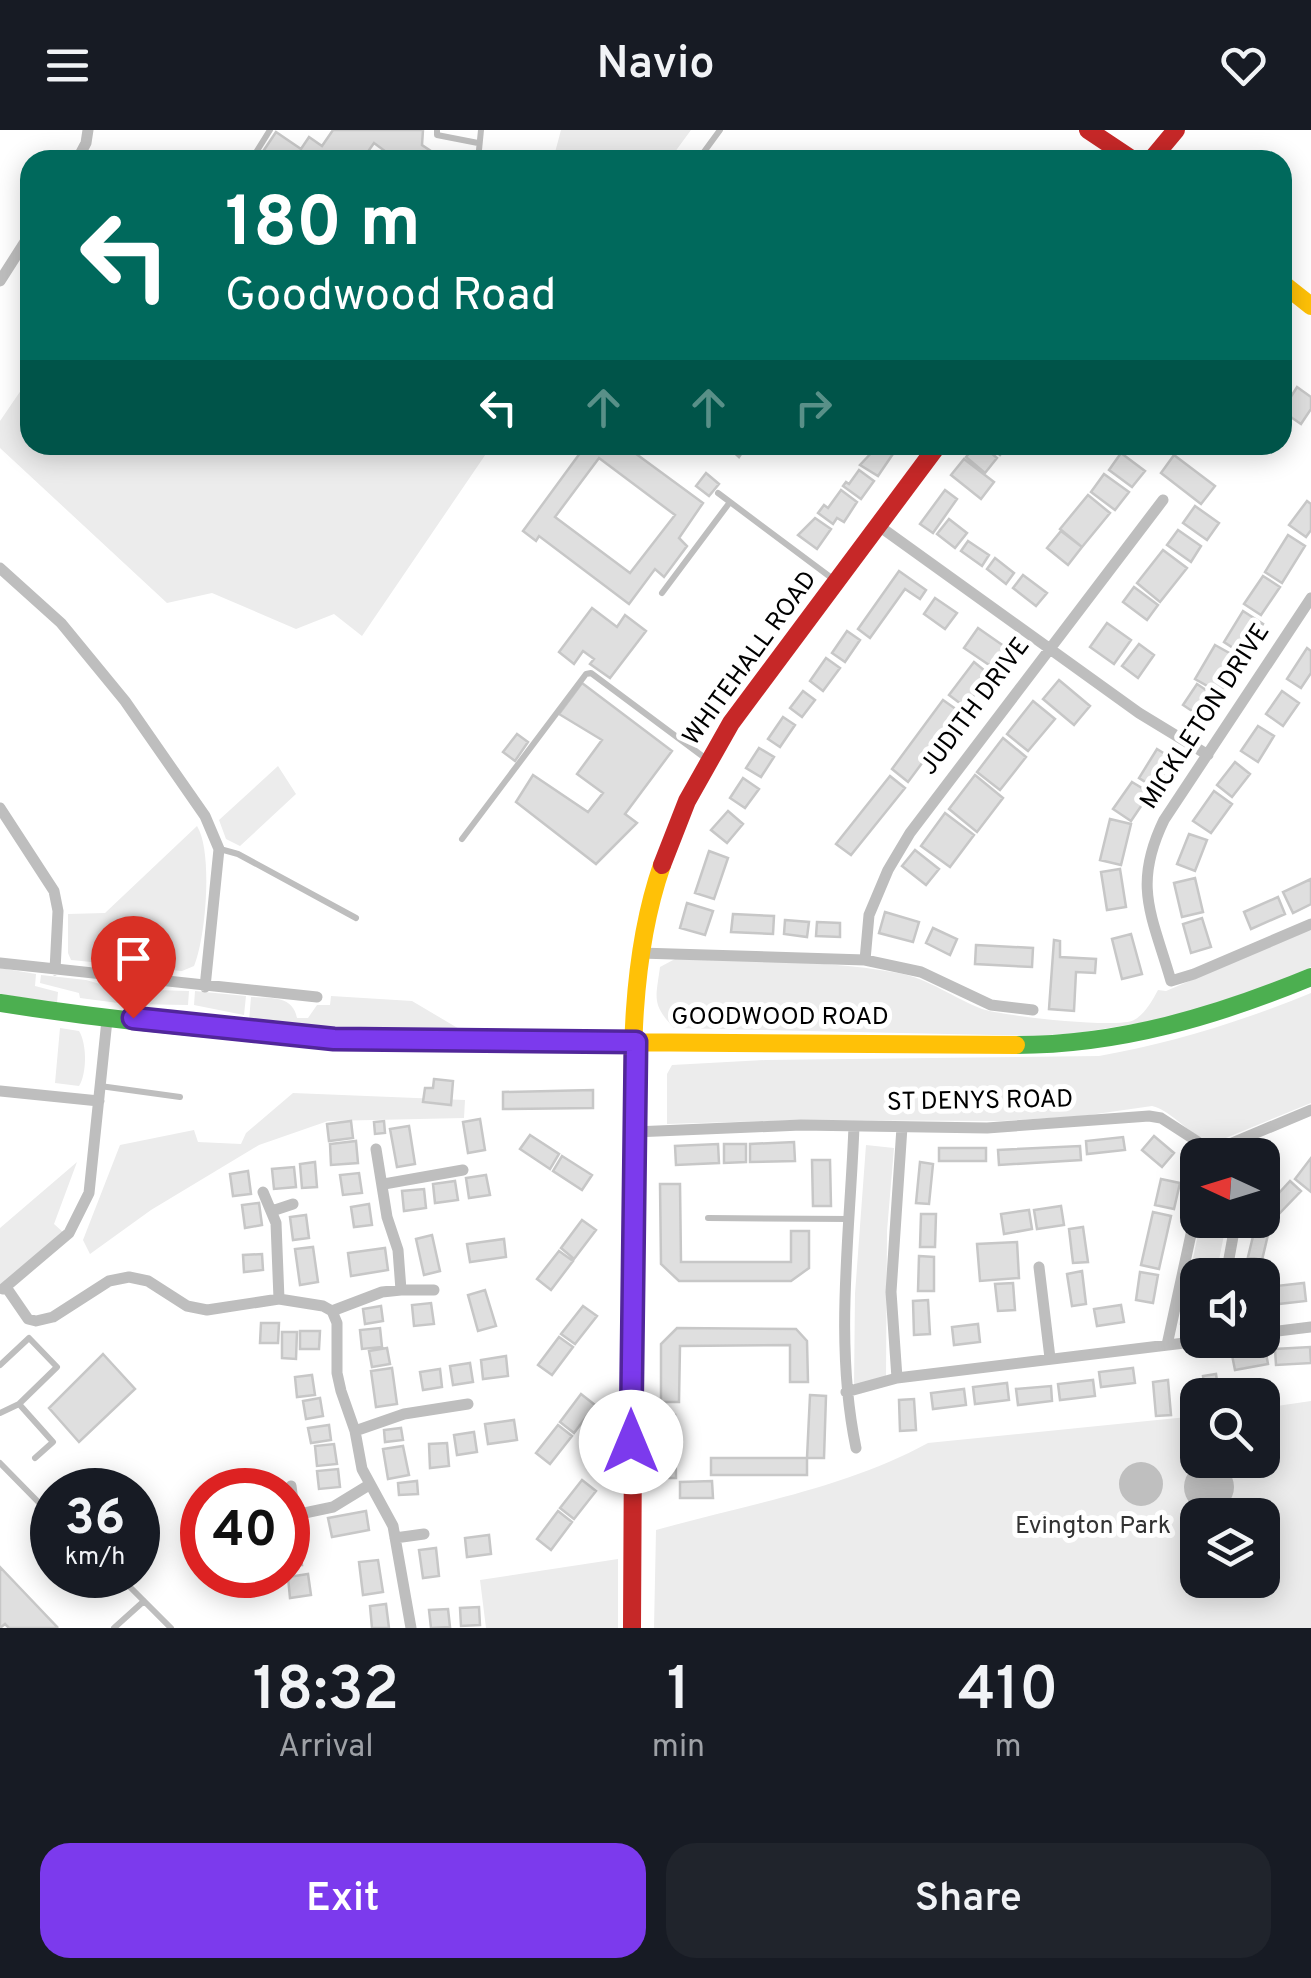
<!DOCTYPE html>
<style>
:root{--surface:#171b24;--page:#20242c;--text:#f1f3f6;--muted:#9ea1a6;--accent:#7c3aed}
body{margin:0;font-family:Overpass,sans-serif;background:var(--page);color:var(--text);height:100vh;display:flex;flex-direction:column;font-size:38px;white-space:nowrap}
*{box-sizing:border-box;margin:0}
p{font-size:32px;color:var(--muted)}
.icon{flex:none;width:55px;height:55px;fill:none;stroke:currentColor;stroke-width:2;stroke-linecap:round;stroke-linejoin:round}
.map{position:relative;height:1498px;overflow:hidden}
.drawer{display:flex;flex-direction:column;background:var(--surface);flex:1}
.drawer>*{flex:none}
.hud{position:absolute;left:20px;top:20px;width:1272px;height:305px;border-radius:30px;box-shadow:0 5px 25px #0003;background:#00695c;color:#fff;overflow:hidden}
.needle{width:65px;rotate:274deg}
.controls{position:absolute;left:1180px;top:1008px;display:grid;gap:20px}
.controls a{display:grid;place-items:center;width:100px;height:100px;border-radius:20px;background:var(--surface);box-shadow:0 5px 25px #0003;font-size:50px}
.speed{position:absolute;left:30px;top:1338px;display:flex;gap:20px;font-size:50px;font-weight:700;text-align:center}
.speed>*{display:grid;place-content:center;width:130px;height:130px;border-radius:50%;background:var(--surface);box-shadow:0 5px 25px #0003;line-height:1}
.speed small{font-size:25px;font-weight:400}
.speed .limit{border:15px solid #d22;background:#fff;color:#111}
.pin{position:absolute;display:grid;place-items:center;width:85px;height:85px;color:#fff;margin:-102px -42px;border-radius:50% 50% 50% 0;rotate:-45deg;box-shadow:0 0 10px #0007}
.pin .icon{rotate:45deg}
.me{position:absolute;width:110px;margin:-55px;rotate:0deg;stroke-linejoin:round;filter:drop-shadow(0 0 8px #0008)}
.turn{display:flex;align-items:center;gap:35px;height:210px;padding:0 40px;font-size:45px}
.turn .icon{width:130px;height:130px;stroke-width:2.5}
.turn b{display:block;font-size:70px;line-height:85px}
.lanes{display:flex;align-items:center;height:95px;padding:0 40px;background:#0003;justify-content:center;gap:50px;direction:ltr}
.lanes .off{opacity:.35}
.eta{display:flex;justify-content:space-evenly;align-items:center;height:170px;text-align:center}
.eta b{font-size:60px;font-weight:600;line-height:70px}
.action{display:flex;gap:20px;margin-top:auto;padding:20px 40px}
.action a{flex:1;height:115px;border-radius:30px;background:var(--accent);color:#fff;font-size:40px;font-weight:600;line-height:115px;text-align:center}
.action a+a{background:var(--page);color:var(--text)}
header{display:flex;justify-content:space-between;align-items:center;height:130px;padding:0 40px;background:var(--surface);font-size:45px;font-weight:600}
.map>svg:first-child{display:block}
.green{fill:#ececec;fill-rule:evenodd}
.water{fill:#bfbfbf}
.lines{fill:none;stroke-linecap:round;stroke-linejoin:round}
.stream{stroke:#bfbfbf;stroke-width:5}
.building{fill:#dfdfdf;stroke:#c7c7c7;stroke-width:2.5;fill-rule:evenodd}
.lane{stroke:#bebebe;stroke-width:6}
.street{stroke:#bebebe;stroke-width:11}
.fast{stroke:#4caf50;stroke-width:18}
.slow{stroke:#ffc107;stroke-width:18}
.jam{stroke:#c62828;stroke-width:18}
.route-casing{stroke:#51269a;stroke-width:25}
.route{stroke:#7c3aed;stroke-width:18}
.labels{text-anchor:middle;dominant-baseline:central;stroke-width:10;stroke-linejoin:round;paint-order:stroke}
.street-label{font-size:25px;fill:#000;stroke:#fff}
.park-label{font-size:25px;fill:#333;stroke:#fff}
</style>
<header><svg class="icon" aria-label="menu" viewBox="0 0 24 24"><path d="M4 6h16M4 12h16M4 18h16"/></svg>Navio<svg class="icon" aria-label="heart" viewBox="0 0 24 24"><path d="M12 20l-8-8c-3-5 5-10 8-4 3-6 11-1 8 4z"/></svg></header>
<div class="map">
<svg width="1311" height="1498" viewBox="0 0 1311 1498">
<rect width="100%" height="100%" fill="#fff"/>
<path class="green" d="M561,0H691L669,30H553Z
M30,247V315H492L362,506L334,484L296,499L212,463L167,473L0,318V291Z
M278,636L296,664L240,716L226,709L219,690Z
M197,696C213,721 206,808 194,836L182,841L71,830L68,823V784L105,783Z
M1311,799V837L1258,861L1176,887L1078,903L1035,906L674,898C651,874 656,868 660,837L675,829C748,832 826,829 898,843C930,849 953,868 982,879C1003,886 1118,899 1134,890C1145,884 1152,871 1158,860L1166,861Z
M0,838L36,844L35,856L58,862L57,873L0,864Z
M41,845L86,850L118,859L189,861L188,875L126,874L80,868L79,863L40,853Z
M195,861L246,866L244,885L194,875Z
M1311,863V973L1221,1010C1193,1015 1177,982 1152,976L1082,986L1000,991L801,990L667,994V944L672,935L766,930L1099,926C1173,913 1242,891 1311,863Z
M331,866L412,871L461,900V904H406L249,891L251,867C270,868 293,865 297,888H308L317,875H330Z
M60,898L79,901C87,914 87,943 79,956L55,953Z
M293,963L465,970L464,988L328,991L259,1015L151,1080L90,1124L83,1110L120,1015L194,1000L198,1012L241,1014L246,1003Z
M866,1015L894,1018L887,1101L886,1247L854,1256L855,1164Z
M77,1032L54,1094L64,1103L0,1161V1098Z
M1201,1090H1227L1216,1145H1198L1197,1194L1179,1195Z
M1311,1271V1498H654L656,1400C746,1375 846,1358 928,1313L1197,1286L1198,1330H1262L1263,1278ZM1198,1385H1262V1450H1198Z
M618,1429V1498H486L480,1450Z"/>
<path class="water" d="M1119 1354a22 22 0 1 1 44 0a22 22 0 1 1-44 0Z
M1184 1357a25 25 0 1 1 50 0a25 25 0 1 1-50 0Z"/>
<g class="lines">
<path class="stream" d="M1228,1374L1239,1385
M1262,1408L1269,1415"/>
</g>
<path class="building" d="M333,0H423L422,15L440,27L438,30H397L374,13L362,30H273L262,23L276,2L301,19L309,7L322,16Z
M1297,257L1311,267V279L1301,294L1282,281Z
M586,315H624L703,373L679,408L687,416L664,447L655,439L629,474L539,406L536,411L523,401ZM599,328L675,385L630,443L555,387Z
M726,315H747L739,327Z
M870,315H899L878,346L860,335L875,319Z
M976,315H982L997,328L985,343L966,327Z
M988,315H1008L1000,325Z
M1121,323L1145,341L1132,357L1109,340Z
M1174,325L1215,356L1201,374L1161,343Z
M964,329L994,352L981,369L951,345Z
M859,340L874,351L861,369L843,356L846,352L849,354Z
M706,343L719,354L709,366L696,356Z
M1104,344L1129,362L1115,380L1091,362Z
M841,360L857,372L844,392L837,388L833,394L818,383L824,375L828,378Z
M945,360L957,369L933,403L920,394Z
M1088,365L1110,383L1082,417L1060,399Z
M1307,371L1311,374V400L1306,407L1289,395Z
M1195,376L1219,393L1207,410L1183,393Z
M815,388L831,399L817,419L798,405Z
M949,389L967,403L955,418L937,404Z
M1178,400L1201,416L1191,432L1167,415Z
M1061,401L1082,417L1068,435L1047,418Z
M1288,405L1305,416L1282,453L1265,442Z
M968,411L989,425L982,436L961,421Z
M1163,420L1187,438L1160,472L1137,453Z
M995,428L1014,443L1006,454L987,439Z
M899,441L926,460L920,469L905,459L870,508L858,499Z
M1023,445L1047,463L1036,476L1013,458Z
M1263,446L1280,457L1261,485L1244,474Z
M1134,457L1158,475L1147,490L1123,472Z
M935,468L957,483L945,499L924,484Z
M592,478L617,497L625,485L646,501L610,548L590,534L594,529L583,521L574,534L559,522Z
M1243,481L1263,494L1244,525L1224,512Z
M1107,493L1131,510L1114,534L1090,517Z
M978,498L1011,521L998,541L964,518Z
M847,501L860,510L845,532L832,523Z
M1139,514L1154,525L1138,548L1122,536Z
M1215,515L1240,529L1220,563L1195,549Z
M1307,518L1311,521V543L1301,558L1287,549Z
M826,528L840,538L823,561L810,551Z
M974,532L990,545L965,577L949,565Z
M1059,550L1090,576L1074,595L1043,569Z
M582,553L672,621L625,684L637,693L596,734L516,672L533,645L588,682L603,663L577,644L602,610L559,584Z
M1197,554L1215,566L1201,587L1183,575Z
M803,561L815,570L802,587L790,578Z
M1282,561L1299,573L1283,596L1266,584Z
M943,570L960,582L908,652L892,639Z
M1033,571L1055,589L1028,621L1007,604Z
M783,587L795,595L780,617L768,609Z
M1258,596L1274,606L1258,632L1241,621Z
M517,604L528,612L515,631L503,622Z
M1003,608L1026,627L1000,660L977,642Z
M759,618L774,627L761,647L746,638Z
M1157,619L1173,629L1155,658L1139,648Z
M1235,632L1250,644L1232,667L1217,655Z
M975,645L1003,668L977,702L949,679Z
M890,646L905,658L851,725L836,714Z
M743,648L759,659L745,678L730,668Z
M1132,652L1150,663L1131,691L1113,679Z
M1214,661L1232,674L1211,703L1193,691Z
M728,681L743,694L727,713L711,700Z
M945,683L974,705L950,737L921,716Z
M1110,689L1131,694L1121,735L1100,730Z
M1189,704L1207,710L1195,741L1177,734Z
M915,720L939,739L926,755L902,736Z
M709,721L728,728L714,769L695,763Z
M1120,739L1126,777L1107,780L1101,742Z
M1195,748L1203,782L1182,787L1174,753Z
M1311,749V774L1293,783L1283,762Z
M1278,767L1285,784L1251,799L1244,782Z
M687,773L713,781L705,805L680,798Z
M885,782L919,792L913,812L879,803Z
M733,784L774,786L773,804L731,802Z
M1202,788L1211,817L1191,823L1183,794Z
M785,790L809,792L807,807L784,804Z
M817,792L840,793V807L816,806Z
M933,798L957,809L950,825L926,813Z
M1131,804L1142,844L1122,849L1112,809Z
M1054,810L1060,811V827L1096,829L1095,843L1076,842L1074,881L1049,879Z
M976,815L1033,818L1032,837L975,834Z
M434,949L453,951L451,975L423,972L425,958H433Z
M593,960V978L503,979V962Z
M480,989L485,1020L468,1023L463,992Z
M351,991L353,1008L329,1011L327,994Z
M384,991L385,1003L375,1004L374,992Z
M409,996L415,1034L397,1037L390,999Z
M530,1005L559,1024L550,1039L520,1019Z
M1154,1006L1174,1023L1162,1037L1142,1020Z
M1123,1007L1125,1020L1087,1024L1086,1011Z
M356,1011L358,1033L331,1035L330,1014Z
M794,1012L795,1031L750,1032V1014Z
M718,1014L719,1033L676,1035L675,1016Z
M724,1014H746V1032L724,1033Z
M1080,1016L1081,1030L999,1035L998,1020Z
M939,1018H986V1031H939Z
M562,1026L592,1045L582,1060L553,1041Z
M1311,1028V1062L1295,1049Z
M812,1030H830L831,1076H813Z
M315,1032L317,1057L302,1058L300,1034Z
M920,1032L933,1034L929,1074L916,1073Z
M294,1037L296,1057L274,1059L272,1039Z
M248,1041L251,1064L233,1066L230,1044Z
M359,1043L362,1063L343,1065L340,1045Z
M486,1045L490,1065L469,1068L466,1048Z
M1161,1049L1180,1053L1174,1079L1155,1075Z
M455,1051L458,1070L435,1073L433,1054Z
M1290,1051L1301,1061L1277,1086L1267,1076Z
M660,1054H680L681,1132H791V1101H809V1138L791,1151H679L661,1134Z
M424,1059L426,1078L404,1081L402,1061Z
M259,1073L262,1095L245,1098L242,1075Z
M369,1074L372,1095L354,1097L351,1077Z
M1061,1076L1064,1095L1037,1099L1034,1080Z
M1029,1080L1032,1099L1004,1104L1001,1084Z
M1153,1082L1171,1086L1159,1139L1141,1135Z
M921,1084H936L935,1117H920Z
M306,1085L309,1108L293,1110L290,1087Z
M582,1090L596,1100L574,1129L561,1118Z
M1257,1090L1271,1092L1262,1130L1248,1127Z
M1083,1097L1088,1132L1073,1133L1069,1099Z
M432,1105L440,1141L424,1145L416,1109Z
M504,1109L506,1127L470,1132L467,1114Z
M1017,1112L1019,1148L980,1151L977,1114Z
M313,1117L318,1152L300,1155L295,1119Z
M385,1118L388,1140L351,1146L348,1123Z
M559,1121L573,1131L551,1160L537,1149Z
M262,1124L263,1140L244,1142L243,1125Z
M919,1126L934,1127V1161H918Z
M1082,1141L1086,1174L1072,1176L1067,1144Z
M1140,1142L1158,1145L1153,1173L1136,1170Z
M1013,1153L1015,1180L998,1181L995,1154Z
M1304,1153L1306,1171L1278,1174L1276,1156Z
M485,1160L496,1196L478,1201L468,1165Z
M928,1170L930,1204L914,1205L913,1171Z
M431,1173L434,1194L414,1196L412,1175Z
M1121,1175L1124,1192L1097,1196L1094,1179Z
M381,1176L383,1191L365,1194L363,1179Z
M583,1176L597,1186L575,1214L561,1204Z
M261,1193H279L278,1213H260Z
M978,1194L980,1212L954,1215L952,1197Z
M380,1198L382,1217L362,1219L360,1200Z
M677,1198L796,1199L807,1211L808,1252H790V1215L680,1216L679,1272H661V1214Z
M300,1201H320L319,1219H300Z
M282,1202H297L296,1229L282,1228Z
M559,1207L573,1217L552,1245L538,1235Z
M1310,1217L1311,1233L1276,1235L1275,1219Z
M387,1218L390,1234L372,1237L369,1221Z
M1265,1218L1268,1234L1235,1240L1232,1225Z
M103,1224L135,1259L79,1312L49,1278Z
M506,1226L508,1246L483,1249L481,1230Z
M470,1233L473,1252L453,1255L450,1236Z
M392,1238L397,1274L376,1277L371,1241Z
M1133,1238L1135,1253L1101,1257L1099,1242Z
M440,1239L442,1257L423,1260L420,1242Z
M1216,1244L1219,1265H1205L1203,1246Z
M312,1245L315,1265L297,1267L295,1247Z
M1093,1250L1095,1266L1060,1270L1058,1254Z
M1168,1250L1171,1285L1156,1286L1153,1252Z
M1007,1253L1009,1270L975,1274L973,1257Z
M1051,1256L1052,1271L1018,1275L1016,1259Z
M964,1259L966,1275L933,1279L931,1263Z
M581,1264L595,1275L574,1303L560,1292Z
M810,1265L826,1266L824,1328H807Z
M320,1268L323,1286L306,1289L303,1271Z
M914,1269L916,1300L900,1301L899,1270Z
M660,1285H675L676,1348H661Z
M514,1290L517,1310L488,1314L485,1294Z
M329,1295L331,1310L311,1313L308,1298Z
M558,1295L572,1306L550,1334L536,1323Z
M401,1298L403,1310L385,1312L384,1300Z
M474,1302L477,1322L457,1325L454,1305Z
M447,1313L449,1336L430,1338L429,1314Z
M334,1314L337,1334L317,1336L315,1316Z
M403,1316L409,1345L388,1349L383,1319Z
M711,1328H807V1345H711Z
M338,1339L340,1357L319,1359L317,1341Z
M582,1350L596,1361L574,1389L560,1378Z
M417,1351L418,1364L399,1365L398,1353Z
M712,1351L713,1368H680V1352Z
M366,1381L369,1400L332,1407L328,1388Z
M558,1381L572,1392L551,1420L537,1409Z
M298,1398L302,1435L288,1436V1399Z
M489,1405L491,1424L467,1427L465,1408Z
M436,1418L439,1446L423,1448L419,1420Z
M378,1430L383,1462L363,1465L359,1432Z
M0,1437L57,1497L55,1498H9L5,1494L0,1498Z
M308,1444L311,1465L290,1468L288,1447Z
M386,1474L389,1498H372L370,1476Z
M479,1477L480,1495L461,1496L460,1478Z
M448,1479L450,1497L431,1498L429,1480Z"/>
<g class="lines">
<path class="lane" d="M437,0V5L478,13
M245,30L255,24L270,0
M478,30L481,0
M698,30L720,0
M718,363L833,449
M662,463L730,372
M462,709L586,544L591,543L705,628
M220,719L238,724L356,788
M100,956L180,967
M708,1088L851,1089
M0,1235L29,1208L57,1237L19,1274L53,1312L35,1328
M0,1283L19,1274
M0,1333L52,1386
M118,1445L171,1498
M114,1498L144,1471"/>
<path class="street" d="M77,30L86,13L88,0
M0,151L30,104
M879,396L1139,583L1208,625
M0,438L61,493L125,571L205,686L219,719L205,857
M1311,468L1164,690C1132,756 1152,785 1171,851L1194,844L1311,794
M0,678L54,761L58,781L55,840
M640,823L865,830L921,842L991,875L1033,880
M865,830L869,785L888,740L910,703L1163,370
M0,833L317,867
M0,961L99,971
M854,996C850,1104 834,1212 856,1318
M634,1002L801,995L987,998L1149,986L1161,988L1209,1019L1225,1016L1311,980
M1248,1025L1252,1005
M384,1054L463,1040
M263,1062L276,1093L279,1169
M272,1081L293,1074
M1039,1137L1050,1228
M1226,1145L1236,1090
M6,1157L28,1189L36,1191L53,1187L109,1151L129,1147L148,1151L187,1176L207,1180L279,1169L323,1176L332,1181L337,1193V1243L341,1261L355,1301L362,1339L393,1396L411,1498
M3,1159L69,1103L89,1063L107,890
M401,1160H434
M332,1181L382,1162L401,1160L398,1120L387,1087L376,1019
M1262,1203L1311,1197
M1167,1215L1198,1072
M897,1248L891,1162L902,997
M846,1262L897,1248L1209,1210
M355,1301L404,1284L468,1274
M291,1356L295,1385L333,1377L369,1355
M395,1408L424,1404"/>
<path class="fast" d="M0,873C127,893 257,905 386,911C460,914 533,912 607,912
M1016,915C1119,915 1217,886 1311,847"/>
<path class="slow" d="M1282,153L1311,176
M607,912L1016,915
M634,1111C635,989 621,853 662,735"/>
<path class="jam" d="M1088,0L1133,30
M1151,30L1176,0
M662,735L687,671L731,593L938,315
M632,1498L634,1111"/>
</g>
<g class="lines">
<g class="route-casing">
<path id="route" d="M133,888L334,909L636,912L631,1312"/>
</g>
<use href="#route" class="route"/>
</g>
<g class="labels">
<g class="street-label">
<text transform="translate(751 529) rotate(-54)">WHITEHALL ROAD</text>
<text transform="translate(976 577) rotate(-53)">JUDITH DRIVE</text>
<text transform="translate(1206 587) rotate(-57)">MICKLETON DRIVE</text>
<text x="780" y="888">GOODWOOD ROAD</text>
<text transform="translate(980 972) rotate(-1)">ST DENYS ROAD</text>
</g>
<g class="park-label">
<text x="1093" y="1397">Evington Park</text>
</g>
</g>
</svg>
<div class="controls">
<a><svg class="needle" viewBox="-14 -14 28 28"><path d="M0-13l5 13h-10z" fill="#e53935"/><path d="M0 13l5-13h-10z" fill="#9ea1a6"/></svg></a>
<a><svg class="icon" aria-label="sound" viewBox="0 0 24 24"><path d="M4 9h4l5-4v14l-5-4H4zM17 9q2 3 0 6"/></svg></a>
<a><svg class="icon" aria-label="search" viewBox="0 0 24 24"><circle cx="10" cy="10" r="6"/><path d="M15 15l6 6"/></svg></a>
<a><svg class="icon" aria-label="layers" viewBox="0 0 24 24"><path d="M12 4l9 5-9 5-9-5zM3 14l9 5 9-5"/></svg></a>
</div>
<div class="speed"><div>36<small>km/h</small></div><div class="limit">40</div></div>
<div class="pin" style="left:133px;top:888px;background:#d93025"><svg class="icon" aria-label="arrive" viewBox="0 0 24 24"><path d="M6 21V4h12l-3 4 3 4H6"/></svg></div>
<svg class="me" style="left:631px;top:1312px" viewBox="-20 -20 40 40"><circle r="19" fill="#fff"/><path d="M0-13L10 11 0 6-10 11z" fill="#7c3aed"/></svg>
<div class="hud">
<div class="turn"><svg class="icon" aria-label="left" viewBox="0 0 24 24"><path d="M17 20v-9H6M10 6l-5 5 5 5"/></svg><div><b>180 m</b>Goodwood Road</div></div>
<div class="lanes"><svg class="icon" aria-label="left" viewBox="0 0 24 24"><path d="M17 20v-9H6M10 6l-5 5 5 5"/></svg><svg class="icon off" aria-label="ahead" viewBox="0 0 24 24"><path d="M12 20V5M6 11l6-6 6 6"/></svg><svg class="icon off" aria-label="ahead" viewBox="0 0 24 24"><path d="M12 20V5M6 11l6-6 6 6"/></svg><svg class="icon off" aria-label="right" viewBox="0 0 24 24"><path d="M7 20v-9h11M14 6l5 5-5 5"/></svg></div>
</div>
</div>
<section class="drawer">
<div class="eta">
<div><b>18:32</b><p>Arrival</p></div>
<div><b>1</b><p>min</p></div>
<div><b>410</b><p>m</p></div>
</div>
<div class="action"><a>Exit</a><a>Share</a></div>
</section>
